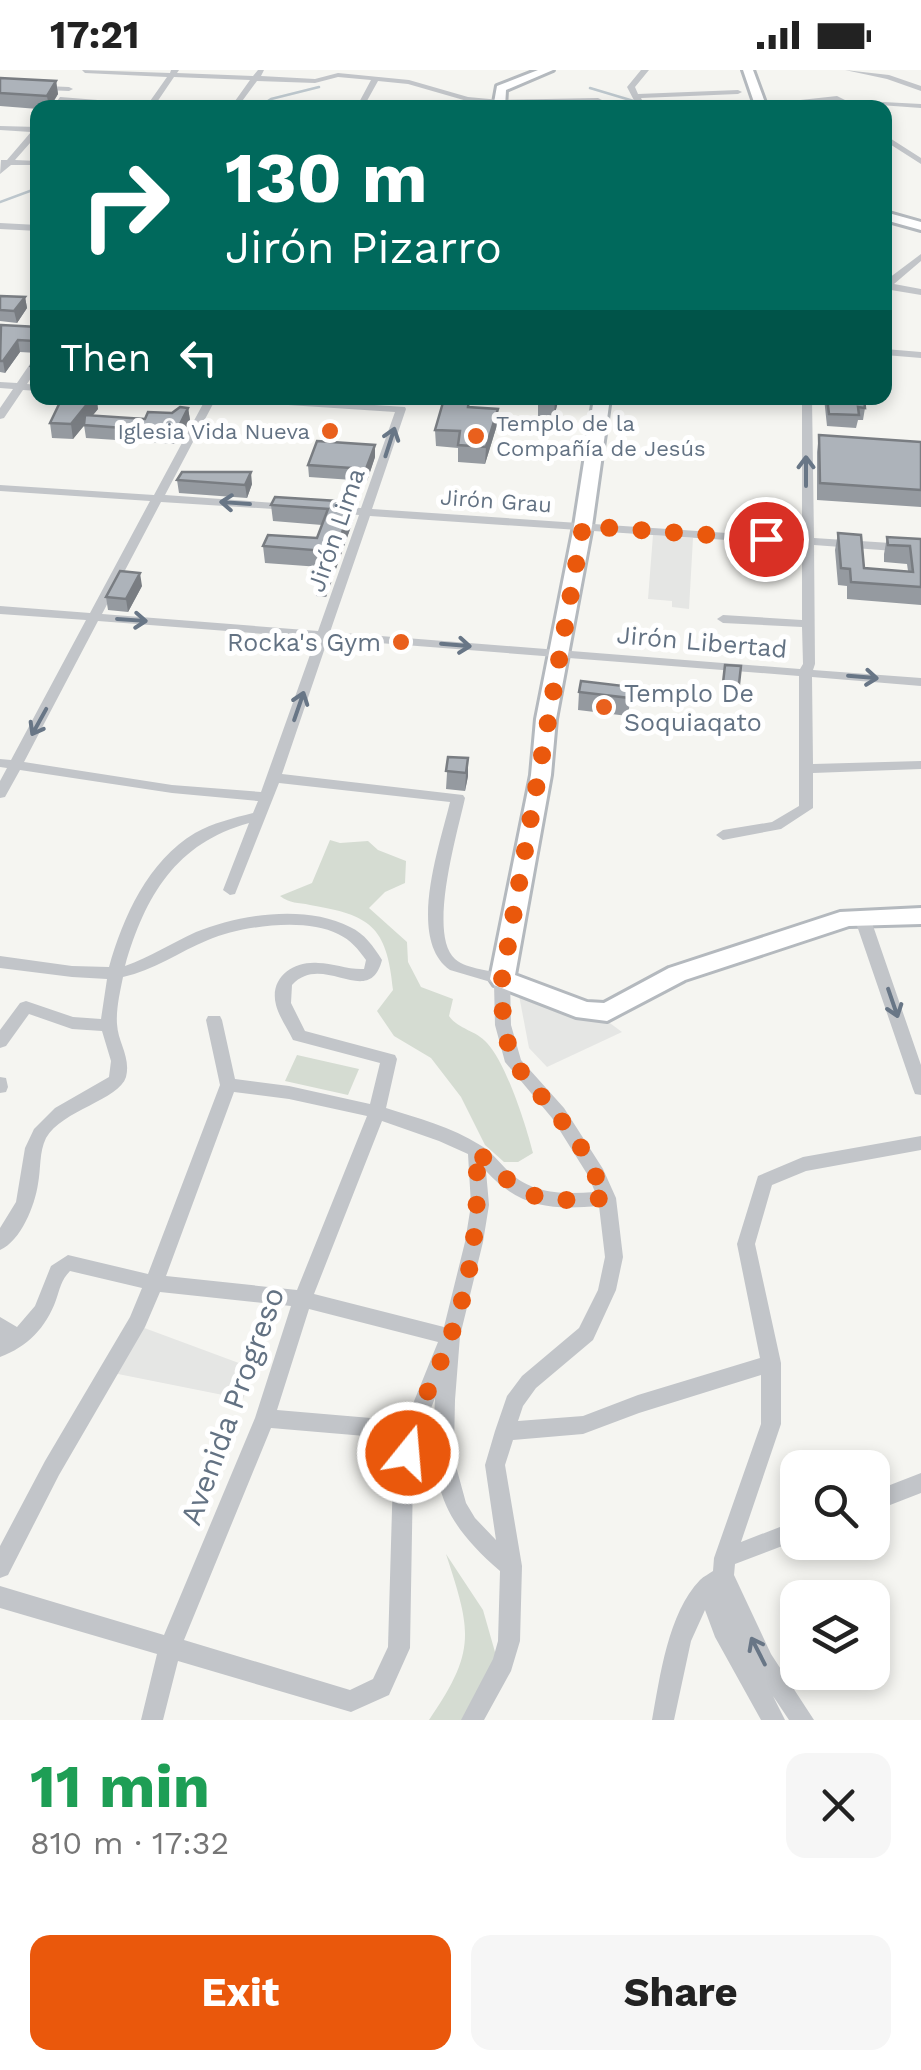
<!DOCTYPE html>
<meta charset="utf-8">
<style>
:root{--surface:#fff;--page:#f6f6f6;--text:#222;--muted:#767676;--accent:#ea580c}
body{margin:0;font-family:"Work Sans",sans-serif;background:var(--page);color:var(--text);height:100vh;display:flex;flex-direction:column;font-size:38px;white-space:nowrap}
*{box-sizing:border-box;margin:0}
p{font-size:32px;color:var(--muted)}
.icon{flex:none;width:55px;height:55px;fill:none;stroke:currentColor;stroke-width:2;stroke-linecap:round;stroke-linejoin:round}
.map{position:relative;height:1650px;overflow:hidden}
.sheet{display:flex;flex-direction:column;background:var(--surface);flex:1}
.sheet>*{flex:none}
.hud{position:absolute;left:30px;top:30px;width:862px;height:305px;border-radius:20px;box-shadow:0 5px 15px #0003;background:#00695c;color:#fff;overflow:hidden}
.fabs{position:absolute;left:780px;top:1380px;display:grid;gap:20px}
.fabs a{display:grid;place-items:center;width:110px;height:110px;border-radius:20px;background:var(--surface);box-shadow:0 5px 15px #0003;font-size:50px}
.pin{position:absolute;display:grid;place-items:center;width:85px;height:85px;color:#fff;margin:-42px;border:5px solid #fff;border-radius:50%;box-shadow:0 2px 10px #0007}
.me{position:absolute;width:110px;margin:-55px;rotate:17deg;stroke-linejoin:round;filter:drop-shadow(0 0 8px #0008)}
.turn{display:flex;align-items:center;gap:35px;height:210px;padding:0 30px;font-size:45px}
.turn .icon{width:130px;height:130px;stroke-width:2.5}
.turn b{display:block;font-size:70px;line-height:85px}
.then{display:flex;align-items:center;height:95px;padding:0 30px;background:#0003;gap:20px;font-size:38px}
.round{display:grid;place-items:center;flex:none;width:105px;height:105px;border-radius:20px;background:var(--page)}
.head{display:flex;align-items:center;justify-content:space-between;height:170px;padding:0 30px}
h1{font-size:60px;font-weight:700;line-height:75px;color:#1e9e55}
.cta{display:flex;gap:20px;margin-top:auto;padding:20px 30px}
.cta a{flex:1;height:115px;border-radius:20px;background:var(--accent);color:#fff;font-size:40px;font-weight:700;line-height:115px;text-align:center}
.cta a+a{background:var(--page);color:var(--text)}
.status{display:flex;justify-content:space-between;align-items:center;height:70px;padding:0 50px;background:var(--surface);direction:ltr}
.status svg{height:28px;fill:currentColor}
.map>svg:first-child{display:block}
.built{fill:#e5e6e4}
.green{fill:#d5dcd2}
.lines{fill:none;stroke-linecap:round;stroke-linejoin:round}
.stream{stroke:#bdc7cd;stroke-width:2.5}
.secondary-casing{stroke:#b4b9be;stroke-width:6}
.street{fill:#c2c5c9;fill-rule:evenodd}
.secondary{fill:#fff;fill-rule:evenodd}
.wall{fill:#959aa0}
.shaded-wall{fill:#797d82}
.building{fill:#adb3ba;stroke:#797d82;stroke-width:2.5}
.oneway{stroke:#687686}
.route{stroke:#ea580c;stroke-width:18;stroke-dasharray:0 32.4}
.poi-dot{fill:#e9601d;stroke:#fff;stroke-width:4}
.labels{text-anchor:middle;dominant-baseline:central;stroke-width:10;stroke-linejoin:round;paint-order:stroke}
.far-poi-label{font-size:22px;fill:#637283;stroke:#fff;text-anchor:start}
.far-street-label{font-size:22px;fill:#637283;stroke:#fff}
.street-label{font-size:25px;fill:#637283;stroke:#fff}
.poi-label{font-size:25px;fill:#637283;stroke:#fff;text-anchor:end}
.near-street-label{font-size:30px;fill:#637283;stroke:#fff}
</style>
<div class="status"><b>17:21</b><svg viewBox="0 0 49 12"><path d="M0 12V9h3v3zM5 12V6h3v6zM10 12V3h3v9zM15 12V0h3v12zM26 1h20v11H26zM47 4h2v5h-2z"/></svg></div>
<div class="map">
<svg width="921" height="1650" viewBox="0 0 921 1650">
<rect width="100%" height="100%" fill="#f5f5f1"/>
<path class="built" d="M653,465L693,468L689,539L672,537V531L648,529Z
M518,920L603,948L622,962L547,997L529,978Z
M139,1256L255,1299L243,1329L113,1303Z"/>
<path class="green" d="M330,770L340,773L368,771L378,780L406,791L405,813L385,822L369,838L407,872L408,892L421,917L453,929L449,946C459,960 476,960 487,973C506,993 526,1055 533,1083L518,1092H504L485,1075L461,1027L431,988L394,966L377,941L393,920C387,856 370,845 310,835C298,832 290,834 280,826L312,813Z
M297,985L359,999L348,1025L285,1011Z
M446,1484L483,1540L499,1596L473,1650H429C477,1580 471,1561 446,1484Z"/>
<g class="lines">
<path class="stream" d="M590,18L657,38
M257,38L271,29L319,17
M0,132L38,118"/>
<g class="secondary-casing">
<path id="secondary" d="M538,0H553L506,20L505,38H493L497,16Z
M743,0H753L767,38H756Z
M885,142L921,152V160L885,150Z
M594,328H610L592,456L556,649L551,705L515,905L587,932L604,933L669,898L840,842L921,838V854L849,856L685,910L607,951L576,947L494,915L490,909L531,705L536,649L574,456Z"/>
</g>
<path class="street" d="M82,0L170,3L171,0H179L177,3L253,6L258,0H264L261,6L315,9L338,3L409,10L468,27L500,30L598,28L602,30L600,38H592L594,32L500,34L467,31L408,14L378,11L363,38H356L371,10L338,7L315,13L257,11L237,38H230L250,10L174,7L155,35L172,38H136L57,31L60,27L148,34L167,7L85,3Z
M641,0H649L635,17L638,24L738,20L742,22L738,24L641,28L646,38H638L627,17Z
M845,0L889,5L921,16V21L887,9Z
M0,14L69,17L73,19L69,21L0,18Z
M837,26L845,30L921,34V38L852,33L857,38H848L836,30L759,38H727Z
M0,56L38,57V64L15,90L38,91V95H11L0,104L1,90H7L31,62L0,60Z
M885,65L921,88V94L885,71Z
M0,153L38,155V161L0,159Z
M921,184V191L894,214L921,219V225L885,219V211Z
M885,279L921,282V288L885,285Z
M38,287V298L27,314L38,315V321L23,320L4,348L0,349V338L13,319L0,318V312L17,313L34,288Z
M209,328H220L213,334L165,425L290,434L296,437L290,440L161,432L102,544L318,561L359,445L333,443L327,440L333,437L361,438L395,342L227,331L222,328H268L405,337L406,339L372,439L802,468V328H812L814,468L921,475V483L814,475L815,594L813,600L921,608V616L812,607L813,694L921,691V699L813,703V738L781,759L723,770L716,765L723,760L772,752L799,736V606L328,569L282,704L463,725L465,728C458,761 427,864 455,889C468,900 492,900 508,905L510,909L511,955L521,990L564,1038L603,1099L616,1128L623,1187L616,1220L593,1270L536,1318L523,1336L518,1351L583,1346L638,1325L760,1288L737,1174L758,1106L803,1087L921,1066V1080L806,1101L772,1115L755,1174L781,1293V1354L741,1472L798,1450V1470L735,1494L734,1505L771,1584L814,1650H789L773,1626L785,1650H761L715,1567L705,1540L691,1571L674,1650H652C660,1607 668,1543 700,1510C704,1506 709,1504 713,1501L714,1488L761,1354V1305L639,1343L583,1364L513,1370L505,1395L522,1496L520,1571L511,1601L484,1650H461L493,1589L498,1571L500,1501C436,1446 431,1410 435,1328L422,1361L413,1405L410,1578L389,1625L351,1642L178,1591L163,1650H141L157,1584L0,1538V1516L164,1565L255,1348L291,1236L160,1222L145,1257L59,1405L8,1505L0,1508V1476L45,1391L130,1247L142,1218L70,1201C61,1210 60,1219 56,1230C46,1258 27,1277 0,1287V1247L17,1257L35,1236L51,1196L68,1185L148,1204L220,1015L206,950L208,946H220L222,950L235,1009L289,1016L370,1034L380,993L293,970C288,959 279,947 276,935C269,908 293,891 318,893C333,893 349,900 364,899L366,890C358,879 351,870 338,864C305,847 242,856 208,870C179,882 154,900 123,907C120,922 116,939 117,954C118,973 131,987 126,1007C119,1030 62,1040 46,1068C39,1082 41,1099 38,1114C35,1135 21,1171 0,1180V1158L16,1132L25,1078L34,1059L55,1038L109,1007L111,991L102,961L72,959L29,944L6,976L0,978V960L20,933L26,931L73,947L101,949L107,909L72,907L0,898V886L72,896L109,897C123,847 148,791 195,763C213,753 233,748 253,743L258,731L172,723L20,700L5,727L0,728V711L7,698L0,697V689L11,690L86,550L0,544V536L90,543L150,431L0,421V415L154,425L204,332ZM370,446L802,475V550L723,545L717,549L723,553L802,557L803,594L800,599L330,562ZM98,551L316,568L261,722L172,715L24,692ZM279,713L450,732C440,775 406,869 450,900L494,913L495,955L505,992L552,1048L589,1107L595,1122C563,1124 533,1125 508,1101C499,1092 491,1081 480,1075C452,1057 417,1048 386,1038L397,989L395,985L305,961L291,933L292,915C323,881 369,940 382,890C373,876 365,864 350,857C306,834 240,844 196,862C172,873 150,887 125,896C145,826 176,773 249,753L223,820L230,825L235,824ZM234,1022L289,1029L367,1046L297,1220L166,1206ZM382,1051L439,1071L468,1084L471,1135L465,1172L444,1257L314,1224ZM486,1101C520,1138 552,1140 599,1136L605,1187L598,1220L579,1258L522,1306L507,1326L495,1361L485,1395L496,1470L475,1448L466,1433L457,1400L454,1377L455,1330L460,1266L483,1172L489,1135ZM309,1239L438,1272L406,1351L277,1340ZM271,1358L400,1369L393,1405L388,1577L373,1609L350,1620L184,1570Z
M862,842L870,847L921,995V1025L915,1024L913,1019L854,847Z
M0,1007L6,1008L8,1017L6,1022L0,1023Z
M921,1403V1423L872,1442V1422Z"/>
<use href="#secondary" class="secondary"/>
</g>
<path class="wall" d="M0,8L56,11L58,24L50,38L38,39L0,36Z
M0,226L25,227L27,238L17,253L0,251Z
M0,256L38,257L37,283L20,282L5,303L0,302Z
M38,286V311H34L31,296Z
M538,328H559L554,347L538,346Z
M614,328H613H640V332Z
M824,328H864L865,338L863,350H858L856,358L827,356Z
M469,337L497,355L485,394L458,392V378L436,376L435,360Z
M188,338L190,350L177,374L86,368L84,355L73,369L52,368L50,353L98,339L93,345L145,349L172,343Z
M819,365L921,372V437L817,430V382Z
M375,387L367,411L309,407L308,395Z
M177,410L252,414L247,428L179,423Z
M353,432L354,448L326,527L316,526L315,509L320,497L265,493L263,476L317,468L322,455L273,451L271,435Z
M838,463L864,498L908,501L907,494L884,492V484L887,467L921,469V535L847,529V516L838,515L835,480Z
M142,516L128,542L108,540L106,527Z
M725,595L741,596L738,623L722,622Z
M632,617L628,646L578,640L579,622Z
M448,687L468,706L465,721L446,719Z"/>
<path class="shaded-wall" d="M56,11L58,24L49,38L47,26Z
M25,227L27,238L17,253L14,241Z
M18,270L20,282L5,303L3,291Z
M92,328H97L98,339L73,369L71,354Z
M555,328H559L554,347Z
M188,338L190,350L177,374L176,362Z
M498,339L497,355L485,394L486,377Z
M375,375V387L367,411L366,399Z
M251,402L252,414L247,428L245,415Z
M353,432L354,448L326,527L325,510Z
M140,503L142,516L128,542L126,529Z
M468,688V706L465,721L466,703Z"/>
<path class="building" d="M0,8L56,11L47,26L0,23Z
M0,226L25,227L14,241L0,240Z
M1,255L38,257V268L35,271L18,270L3,291H0Z
M38,286V297L31,296Z
M62,328H92L71,354L50,353Z
M827,328H864L865,338L858,337L859,345L829,344Z
M444,329L469,330L468,337L498,339L486,377L458,375L460,361L435,360Z
M180,337L188,338L176,362L84,355L85,345L145,349L148,342L172,343Z
M819,365L921,372V420L820,413Z
M317,371L375,375L366,399L308,395Z
M182,402H251L245,415L177,410Z
M275,427L353,432L325,510L315,509L326,481L263,476L268,465L317,468L328,439L271,435Z
M838,463L861,465L864,498L913,502L910,476L888,475L887,467L921,469V517L851,512L850,499L841,498Z
M120,501L140,503L126,529L106,527Z
M725,595L741,596L739,614L723,613Z
M581,611L632,617L630,628L579,622Z
M448,687L468,688L466,703L446,701Z"/>
<defs><path id="oneway-shaft" d="M-6 0H5M1.5-3L5.5 0L1.5 3" fill="none" stroke-width="1.6" stroke-linecap="round" stroke-linejoin="round" transform="scale(2.5)"/></defs>
<g class="oneway">
<use href="#oneway-shaft" transform="translate(390 372) rotate(-72)"/>
<use href="#oneway-shaft" transform="translate(806 401) rotate(-90)"/>
<use href="#oneway-shaft" transform="translate(235 433) rotate(-176)"/>
<use href="#oneway-shaft" transform="translate(132 550) rotate(4)"/>
<use href="#oneway-shaft" transform="translate(456 575) rotate(5)"/>
<use href="#oneway-shaft" transform="translate(863 607) rotate(5)"/>
<use href="#oneway-shaft" transform="translate(299 636) rotate(-71)"/>
<use href="#oneway-shaft" transform="translate(39 652) rotate(119)"/>
<use href="#oneway-shaft" transform="translate(893 933) rotate(71)"/>
<use href="#oneway-shaft" transform="translate(758 1581) rotate(-117)"/>
</g>
<g class="lines">
<path class="route" d="M408,1383C415,1342 437,1305 451,1265C473,1205 480,1143 476,1080C527,1132 535,1133 607,1128L576,1068L513,992L503,955L502,909L583,456L766,469"/>
</g>
<g class="poi-dot">
<circle cx="330" cy="361" r="10"/>
<circle cx="476" cy="366" r="10"/>
<circle cx="401" cy="572" r="10"/>
<circle cx="604" cy="637" r="10"/>
</g>
<g class="labels">
<g class="far-poi-label">
<text x="496" y="353">Templo de la<tspan x="496" dy="25">Compañía de Jesús</tspan></text>
<text x="310" y="361" text-anchor="end">Iglesia Vida Nueva</text>
</g>
<g class="far-street-label">
<text transform="translate(496 431) rotate(4)">Jirón Grau</text>
</g>
<g class="street-label">
<text transform="translate(336 460) rotate(-71)">Jirón Lima</text>
<text transform="translate(702 572) rotate(5)">Jirón Libertad</text>
</g>
<g class="poi-label">
<text x="381" y="572">Rocka's Gym</text>
<text x="624" y="623" text-anchor="start">Templo De<tspan x="624" dy="29">Soquiaqato</tspan></text>
</g>
<g class="near-street-label">
<text transform="translate(232 1336) rotate(-70)">Avenida Progreso</text>
</g>
</g>
</svg>
<div class="fabs">
<a><svg class="icon" aria-label="search" viewBox="0 0 24 24"><circle cx="10" cy="10" r="6"/><path d="M15 15l6 6"/></svg></a>
<a><svg class="icon" aria-label="layers" viewBox="0 0 24 24"><path d="M12 4l9 5-9 5-9-5zM3 14l9 5 9-5"/></svg></a>
</div>
<div class="pin" style="left:766px;top:469px;background:#d93025"><svg class="icon" aria-label="arrive" viewBox="0 0 24 24"><path d="M6 21V4h12l-3 4 3 4H6"/></svg></div>
<svg class="me" style="left:408px;top:1383px" viewBox="-20 -20 40 40"><circle r="17" fill="#ea580c" stroke="#fff" stroke-width="3"/><path d="M0-11L8 9 0 5-8 9z" fill="#fff"/></svg>
<div class="hud">
<div class="turn"><svg class="icon" aria-label="right" viewBox="0 0 24 24"><path d="M7 20v-9h11M14 6l5 5-5 5"/></svg><div><b>130 m</b>Jirón Pizarro</div></div>
<div class="then">Then<svg class="icon" aria-label="left" viewBox="0 0 24 24"><path d="M17 20v-9H6M10 6l-5 5 5 5"/></svg></div>
</div>
</div>
<section class="sheet">
<div class="head"><div><h1>11 min</h1><p>810 m · 17:32</p></div><a class="round"><svg class="icon" aria-label="close" viewBox="0 0 24 24"><path d="M6 6l12 12M18 6L6 18"/></svg></a></div>
<div class="cta"><a>Exit</a><a>Share</a></div>
</section>
